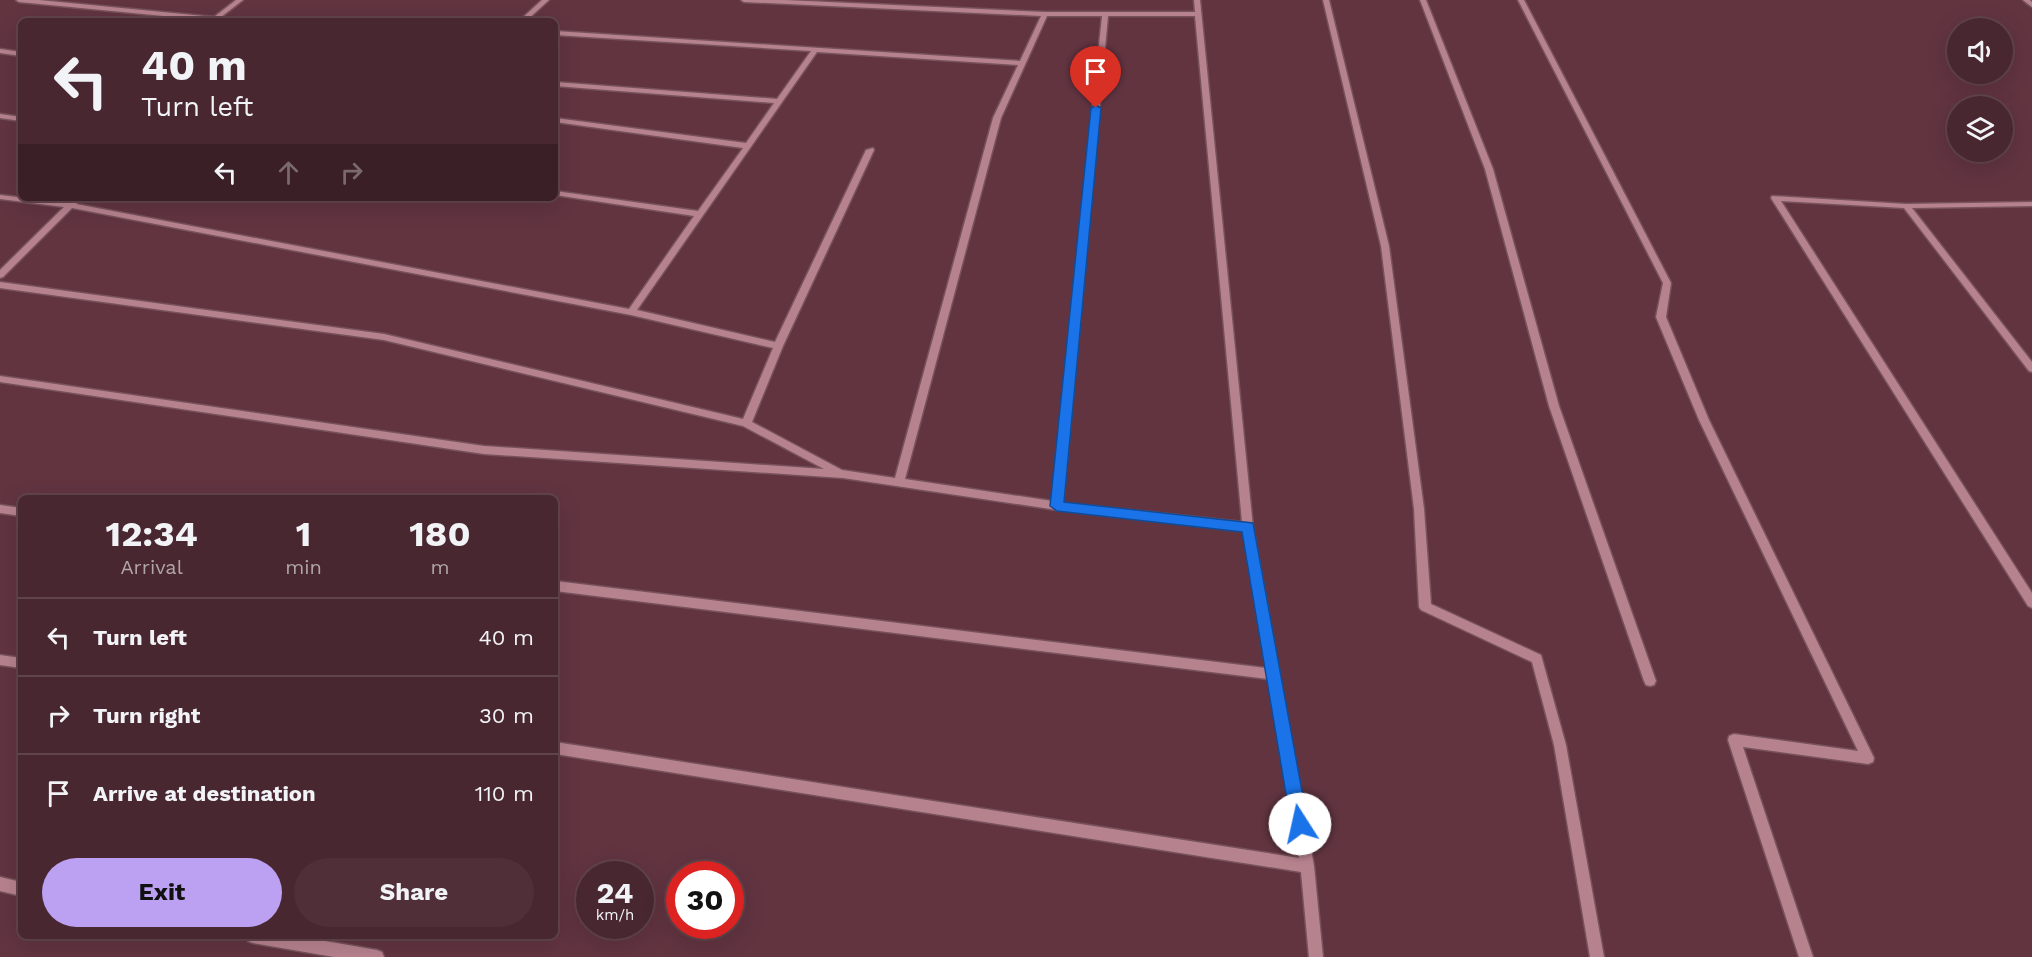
<!DOCTYPE html>
<style>
:root{--surface:#492730;--page:#502f38;--text:#f1f3f6;--muted:#b1a5ab;--line:#61444c;--accent:#bca0f2}
body{margin:0;font-family:"Work Sans",sans-serif;background:var(--page);color:var(--text);height:100vh;display:flex;flex-direction:column;font-size:22px;white-space:nowrap}
*{box-sizing:border-box;margin:0}
p{font-size:20px;color:var(--muted)}
.icon{flex:none;width:33px;height:33px;fill:none;stroke:currentColor;stroke-width:2;stroke-linecap:round;stroke-linejoin:round}
.map{position:relative;flex:1;overflow:hidden}
.panel{position:absolute;left:18px;top:495px;width:540px;height:444px;display:flex;flex-direction:column;background:var(--surface);border-radius:9px;box-shadow:0 6px 24px #0002,0 0 0 2px var(--line)}
.panel>*{flex:none}
.hud{position:absolute;left:18px;top:18px;width:540px;height:183px;border-radius:9px;box-shadow:0 6px 24px #0002,0 0 0 2px var(--line);background:#492730;color:var(--text);overflow:hidden}
.tools{position:absolute;left:1947px;top:18px;display:grid;gap:12px}
.tools a{display:grid;place-items:center;width:66px;height:66px;border-radius:50%;background:var(--surface);box-shadow:0 6px 24px #0002,0 0 0 2px var(--line);font-size:30px}
.speed{position:absolute;left:576px;top:861px;display:flex;gap:12px;font-size:30px;font-weight:700;text-align:center}
.speed>*{display:grid;place-content:center;width:78px;height:78px;border-radius:50%;background:var(--surface);box-shadow:0 6px 24px #0002,0 0 0 2px var(--line);line-height:1}
.speed small{font-size:15px;font-weight:400}
.speed .limit{border:9px solid #d22;background:#fff;color:#111}
.pin{position:absolute;display:grid;place-items:center;width:51px;height:51px;color:#fff;margin:-62px -26px;border-radius:50% 50% 50% 0;rotate:-45deg;box-shadow:0 0 6px #0007}
.pin .icon{rotate:45deg}
.me{position:absolute;width:66px;margin:-33px;rotate:350deg;stroke-linejoin:round;filter:drop-shadow(0 0 4px #0008)}
.turn{display:flex;align-items:center;gap:21px;height:126px;padding:0 24px;font-size:27px}
.turn .icon{width:78px;height:78px;stroke-width:2.5}
.turn b{display:block;font-size:42px;line-height:51px}
.lanes{display:flex;align-items:center;height:57px;padding:0 24px;background:#0003;justify-content:center;gap:30px;direction:ltr}
.lanes .off{opacity:.35}
.eta{display:flex;justify-content:space-evenly;align-items:center;height:102px;text-align:center}
.eta b{font-size:36px;font-weight:700;line-height:42px}
.primary-button{display:flex;gap:12px;margin-top:auto;padding:12px 24px}
.primary-button a{flex:1;height:69px;border-radius:36px;background:var(--accent);color:#111;font-size:24px;font-weight:700;line-height:69px;text-align:center}
.primary-button a+a{background:var(--page);color:var(--text)}
ul{padding:0;list-style:none}
li{display:flex;align-items:center;gap:18px;height:78px;padding:0 24px;border-top:2px solid var(--line)}
li div{flex:1}
li b{display:block;font-size:22px}
li em{font-style:normal}
.map>svg:first-child{display:block}
.lines{fill:none;stroke-linecap:round;stroke-linejoin:round}
.minor-casing{stroke:#77525b;stroke-width:3}
.minor{fill:#b6828e;fill-rule:evenodd}
.route{fill:#1a73e8;stroke:#114b97;stroke-width:1.5}
</style>
<div class="map">
<svg width="2032" height="957" viewBox="0 0 2032 957">
<rect width="100%" height="100%" fill="#613440"/>
<g class="lines">
<g class="minor-casing">
<path id="minor" d="M16,0H39L214,17L236,0H243L221,17L237,19L240,21H215L19,2Z
M542,0H549L526,21H519Z
M741,0H785L1045,12H1195L1194,0H1200L1253,527L1314,866L1323,957H1309L1301,872L555,754V742L1299,858L1268,679L555,591V581L1266,668L1243,531L1057,510L843,478L484,454L0,382V376L484,446L824,469L743,426L384,340L0,288V282L384,334L743,419L773,348L631,315L72,208L3,277L0,278V270L64,207L0,199V195L69,203L73,198H82L76,204L629,309L694,216L555,195V191L698,211L743,148L555,122V118L746,143L774,103L555,86V82L777,99L811,51L555,35V31L1020,61L1041,16L744,2ZM1047,16H1102L1052,501L905,479L1001,118ZM1108,16H1195L1242,522L1063,503ZM817,52L1018,65L993,118L895,478L842,470L752,422L783,346L874,150L873,148L866,150L775,342L637,310Z
M1323,0H1329L1389,246L1424,509L1431,604L1541,655L1566,745L1604,957H1590L1554,745L1532,662L1421,610L1419,607L1414,509L1381,246Z
M1420,0H1426L1493,169L1559,406L1656,681L1654,685L1650,686L1646,685L1644,681L1549,406L1485,169Z
M1518,0H1524L1671,283L1666,317L1709,420L1874,758L1873,762L1868,764L1743,747L1813,957H1799L1728,740L1729,736L1734,734L1858,751L1699,420L1656,317L1663,283Z
M2023,0H2030L2032,2V7Z
M0,49L21,52V56L0,53Z
M0,114L21,117V121L0,118Z
M1772,196L1906,204L2032,202V206L1912,208L2032,362V372L2029,371L1904,208L1781,201L2032,593V608L2028,606L1771,198Z
M0,505L21,508V516L0,513Z
M0,655L21,658V668L0,665Z
M0,877L21,882V896L0,891Z
M246,936H296L377,950L382,952L384,957H334L253,943L248,941Z"/>
</g>
<use href="#minor" class="minor"/>
</g>
<path class="route" d="M1096,105L1101,108L1064,502L1253,523L1308,824L1306,829L1300,832L1293,829L1291,824L1242,532L1057,511L1050,506L1091,108Z"/>
</svg>
<div class="tools">
<a><svg class="icon" aria-label="sound" viewBox="0 0 24 24"><path d="M4 9h4l5-4v14l-5-4H4zM17 9q2 3 0 6"/></svg></a>
<a><svg class="icon" aria-label="layers" viewBox="0 0 24 24"><path d="M12 4l9 5-9 5-9-5zM3 14l9 5 9-5"/></svg></a>
</div>
<div class="speed"><div>24<small>km/h</small></div><div class="limit">30</div></div>
<div class="pin" style="left:1096px;top:108px;background:#d93025"><svg class="icon" aria-label="arrive" viewBox="0 0 24 24"><path d="M6 21V4h12l-3 4 3 4H6"/></svg></div>
<svg class="me" style="left:1300px;top:824px" viewBox="-20 -20 40 40"><circle r="19" fill="#fff"/><path d="M0-13L10 11 0 6-10 11z" fill="#1a73e8"/></svg>
<div class="hud">
<div class="turn"><svg class="icon" aria-label="left" viewBox="0 0 24 24"><path d="M17 20v-9H6M10 6l-5 5 5 5"/></svg><div><b>40 m</b>Turn left</div></div>
<div class="lanes"><svg class="icon" aria-label="left" viewBox="0 0 24 24"><path d="M17 20v-9H6M10 6l-5 5 5 5"/></svg><svg class="icon off" aria-label="ahead" viewBox="0 0 24 24"><path d="M12 20V5M6 11l6-6 6 6"/></svg><svg class="icon off" aria-label="right" viewBox="0 0 24 24"><path d="M7 20v-9h11M14 6l5 5-5 5"/></svg></div>
</div>
<section class="panel">
<div class="eta">
<div><b>12:34</b><p>Arrival</p></div>
<div><b>1</b><p>min</p></div>
<div><b>180</b><p>m</p></div>
</div>
<ul>
<li><svg class="icon" aria-label="left" viewBox="0 0 24 24"><path d="M17 20v-9H6M10 6l-5 5 5 5"/></svg><div><b>Turn left</b></div><em>40 m</em></li>
<li><svg class="icon" aria-label="right" viewBox="0 0 24 24"><path d="M7 20v-9h11M14 6l5 5-5 5"/></svg><div><b>Turn right</b></div><em>30 m</em></li>
<li><svg class="icon" aria-label="arrive" viewBox="0 0 24 24"><path d="M6 21V4h12l-3 4 3 4H6"/></svg><div><b>Arrive at destination</b></div><em>110 m</em></li>
</ul>
<div class="primary-button"><a>Exit</a><a>Share</a></div>
</section>
</div>
